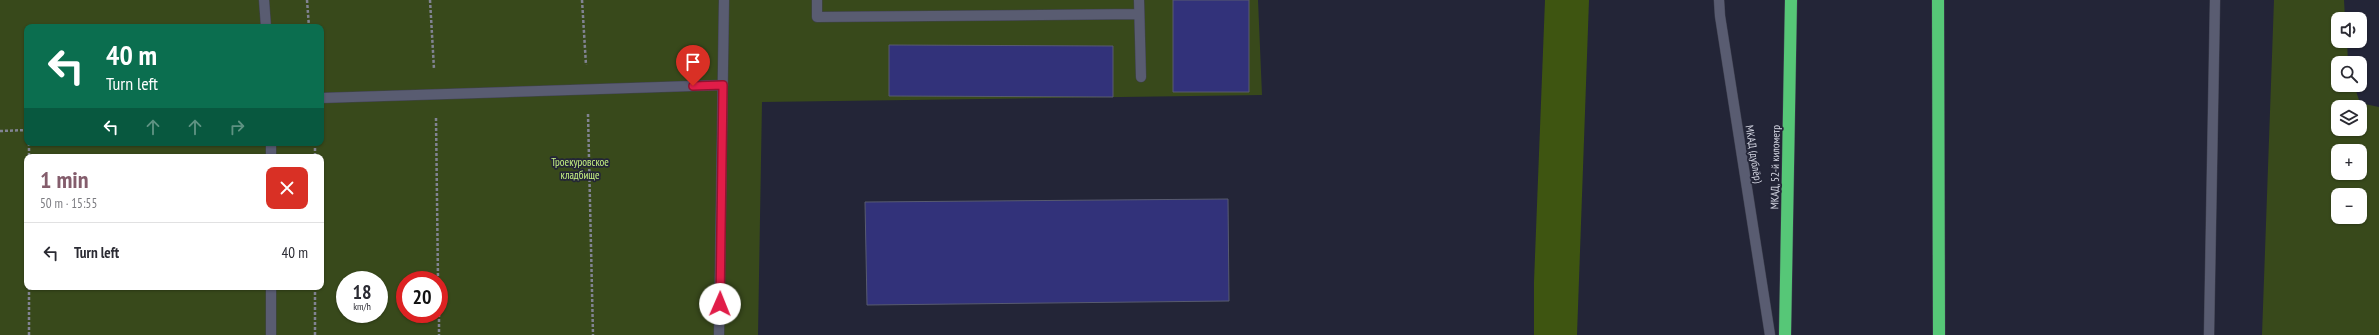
<!DOCTYPE html>
<meta charset="utf-8">
<style>
:root{--surface:#fff;--page:#f2f2f3;--text:#2b2b33;--muted:#7c7c81;--line:#e1e1e2;--accent:#845d6c}
body{margin:0;font-family:"PT Sans Narrow",sans-serif;background:var(--page);color:var(--text);height:100vh;display:flex;flex-direction:column;font-size:15px;white-space:nowrap}
*{box-sizing:border-box;margin:0}
p{font-size:13px;color:var(--muted)}
.icon{flex:none;width:22px;height:22px;fill:none;stroke:currentColor;stroke-width:2;stroke-linecap:round;stroke-linejoin:round}
.map{position:relative;flex:1;overflow:hidden}
.panel{position:absolute;left:24px;top:154px;width:300px;height:136px;display:flex;flex-direction:column;background:var(--surface);border-radius:8px;box-shadow:0 1px 3px #0004}
.panel>*{flex:none}
.hud{position:absolute;left:24px;top:24px;width:300px;height:122px;border-radius:8px;box-shadow:0 1px 3px #0004;background:#0b6e4f;color:#fff;overflow:hidden}
.tools{position:absolute;left:2331px;top:12px;display:grid;gap:8px}
.tools a{display:grid;place-items:center;width:36px;height:36px;border-radius:8px;background:var(--surface);box-shadow:0 1px 3px #0004;font-size:20px}
.speed{position:absolute;left:336px;top:271px;display:flex;gap:8px;font-size:20px;font-weight:700;text-align:center}
.speed>*{display:grid;place-content:center;width:52px;height:52px;border-radius:50%;background:var(--surface);box-shadow:0 1px 3px #0004;line-height:1}
.speed small{font-size:10px;font-weight:400}
.speed .limit{border:6px solid #d22;background:#fff;color:#111}
.pin{position:absolute;display:grid;place-items:center;width:34px;height:34px;color:#fff;margin:-41px -17px;border-radius:50% 50% 50% 0;rotate:-45deg;box-shadow:0 0 4px #0007}
.pin .icon{rotate:45deg}
.me{position:absolute;width:44px;margin:-22px;rotate:1deg;stroke-linejoin:round;filter:drop-shadow(0 0 3px #0008)}
.turn{display:flex;align-items:center;gap:14px;height:84px;padding:0 16px;font-size:18px}
.turn .icon{width:52px;height:52px;stroke-width:2.5}
.turn b{display:block;font-size:28px;line-height:34px}
.lanes{display:flex;align-items:center;height:38px;padding:0 16px;background:#0003;justify-content:center;gap:20px;direction:ltr}
.lanes .off{opacity:.35}
.round{display:grid;place-items:center;flex:none;width:42px;height:42px;border-radius:8px;background:var(--page)}
.summary{display:flex;align-items:center;justify-content:space-between;height:68px;padding:0 16px}
h1{font-size:24px;font-weight:700;line-height:30px;color:var(--accent)}
ul{padding:0;list-style:none}
li{display:flex;align-items:center;gap:12px;height:60px;padding:0 16px;border-top:1px solid var(--line)}
li div{flex:1}
li b{display:block;font-size:15px}
li em{font-style:normal}
.map>svg:first-child{display:block}
.green{fill:#38491b;fill-rule:evenodd}
.forest{fill:#3e5511}
.building{fill:#32327a;stroke:#585b70}
.lines{fill:none;stroke-linecap:round;stroke-linejoin:round}
.minor-casing{stroke:#404251;stroke-width:11}
.highway-casing{stroke:#404251;stroke-width:13}
.path{stroke:#818392;stroke-width:2.5;stroke-dasharray:3 2;stroke-linecap:butt}
.minor{stroke:#595c71;stroke-width:10}
.highway{stroke:#56c777;stroke-width:12}
.route-casing{stroke:#92132f;stroke-width:10}
.route{stroke:#e11d48;stroke-width:7}
.labels{text-anchor:middle;dominant-baseline:central;stroke-width:3.5;stroke-linejoin:round;paint-order:stroke}
.street-label{font-size:11px;fill:#d5d7e3;stroke:#232537}
.park-label{font-size:11px;fill:#c7f382;stroke:#232537}
</style>
<div class="map">
<svg width="2379" height="335" viewBox="0 0 2379 335">
<rect width="100%" height="100%" fill="#232537"/>
<path class="green" d="M0,0H1258L1262,95L762,102L758,335H0ZM27,27H321V143H27ZM27,157H321V287H27ZM345,280H379V314H345ZM405,280H439V314H405Z
M2274,0H2344L2345,19H2338V41H2347L2348,63H2338V85H2354L2360,103L2379,107V335H2262ZM2338,107H2360V129H2338ZM2338,151H2360V173H2338ZM2338,195H2360V217H2338Z"/>
<path class="forest" d="M1545,0H1589L1577,335H1534V282Z"/>
<path class="building" d="M1173,0H1249V92H1173Z
M889,45L1113,46V97L889,96Z
M1228,199L1229,301L867,305L865,202Z"/>
<g class="lines">
<g class="minor-casing">
<path id="minor" d="M264,0L266,27
M817,0V17L1139,14
M1139,0L1141,77
M1719,0L1720,16L1770,335
M321,98L723,85
M271,143V157
M271,287V335
M719,335L724,0
M2209,335L2215,0"/>
</g>
<g class="highway-casing">
<path id="highway" d="M1938,0L1939,335
M1785,335L1791,0"/>
</g>
<path class="path" d="M307,0L309,27
M430,0L434,69
M582,0L586,65
M588,114L593,335
M436,118L438,280
M0,131L27,130
M29,143V157
M315,143V157
M29,287V335
M315,287V335
M439,314V335"/>
<use href="#minor" class="minor"/>
<use href="#highway" class="highway"/>
</g>
<g class="lines">
<g class="route-casing">
<path id="route" d="M693,86L723,85L720,304"/>
</g>
<use href="#route" class="route"/>
</g>
<g class="labels">
<g class="street-label">
<text transform="translate(1754 154) rotate(81)">МКАД (дублёр)</text>
<text transform="translate(1775 167) rotate(-89)">МКАД, 52-й километр</text>
</g>
<g class="park-label">
<text x="580" y="162">Троекуровское<tspan x="580" dy="13">кладбище</tspan></text>
</g>
</g>
</svg>
<div class="tools">
<a><svg class="icon" aria-label="sound" viewBox="0 0 24 24"><path d="M4 9h4l5-4v14l-5-4H4zM17 9q2 3 0 6"/></svg></a>
<a><svg class="icon" aria-label="search" viewBox="0 0 24 24"><circle cx="10" cy="10" r="6"/><path d="M15 15l6 6"/></svg></a>
<a><svg class="icon" aria-label="layers" viewBox="0 0 24 24"><path d="M12 4l9 5-9 5-9-5zM3 14l9 5 9-5"/></svg></a>
<a>+</a>
<a>−</a>
</div>
<div class="speed"><div>18<small>km/h</small></div><div class="limit">20</div></div>
<div class="pin" style="left:693px;top:86px;background:#d93025"><svg class="icon" aria-label="arrive" viewBox="0 0 24 24"><path d="M6 21V4h12l-3 4 3 4H6"/></svg></div>
<svg class="me" style="left:720px;top:304px" viewBox="-20 -20 40 40"><circle r="19" fill="#fff"/><path d="M0-13L10 11 0 6-10 11z" fill="#e11d48"/></svg>
<div class="hud">
<div class="turn"><svg class="icon" aria-label="left" viewBox="0 0 24 24"><path d="M17 20v-9H6M10 6l-5 5 5 5"/></svg><div><b>40 m</b>Turn left</div></div>
<div class="lanes"><svg class="icon" aria-label="left" viewBox="0 0 24 24"><path d="M17 20v-9H6M10 6l-5 5 5 5"/></svg><svg class="icon off" aria-label="ahead" viewBox="0 0 24 24"><path d="M12 20V5M6 11l6-6 6 6"/></svg><svg class="icon off" aria-label="ahead" viewBox="0 0 24 24"><path d="M12 20V5M6 11l6-6 6 6"/></svg><svg class="icon off" aria-label="right" viewBox="0 0 24 24"><path d="M7 20v-9h11M14 6l5 5-5 5"/></svg></div>
</div>
<section class="panel">
<div class="summary"><div><h1>1 min</h1><p>50 m · 15:55</p></div><a class="round" style="background:#d93025;color:#fff"><svg class="icon" aria-label="close" viewBox="0 0 24 24"><path d="M6 6l12 12M18 6L6 18"/></svg></a></div>
<ul>
<li><svg class="icon" aria-label="left" viewBox="0 0 24 24"><path d="M17 20v-9H6M10 6l-5 5 5 5"/></svg><div><b>Turn left</b></div><em>40 m</em></li>
</ul>
</section>
</div>
